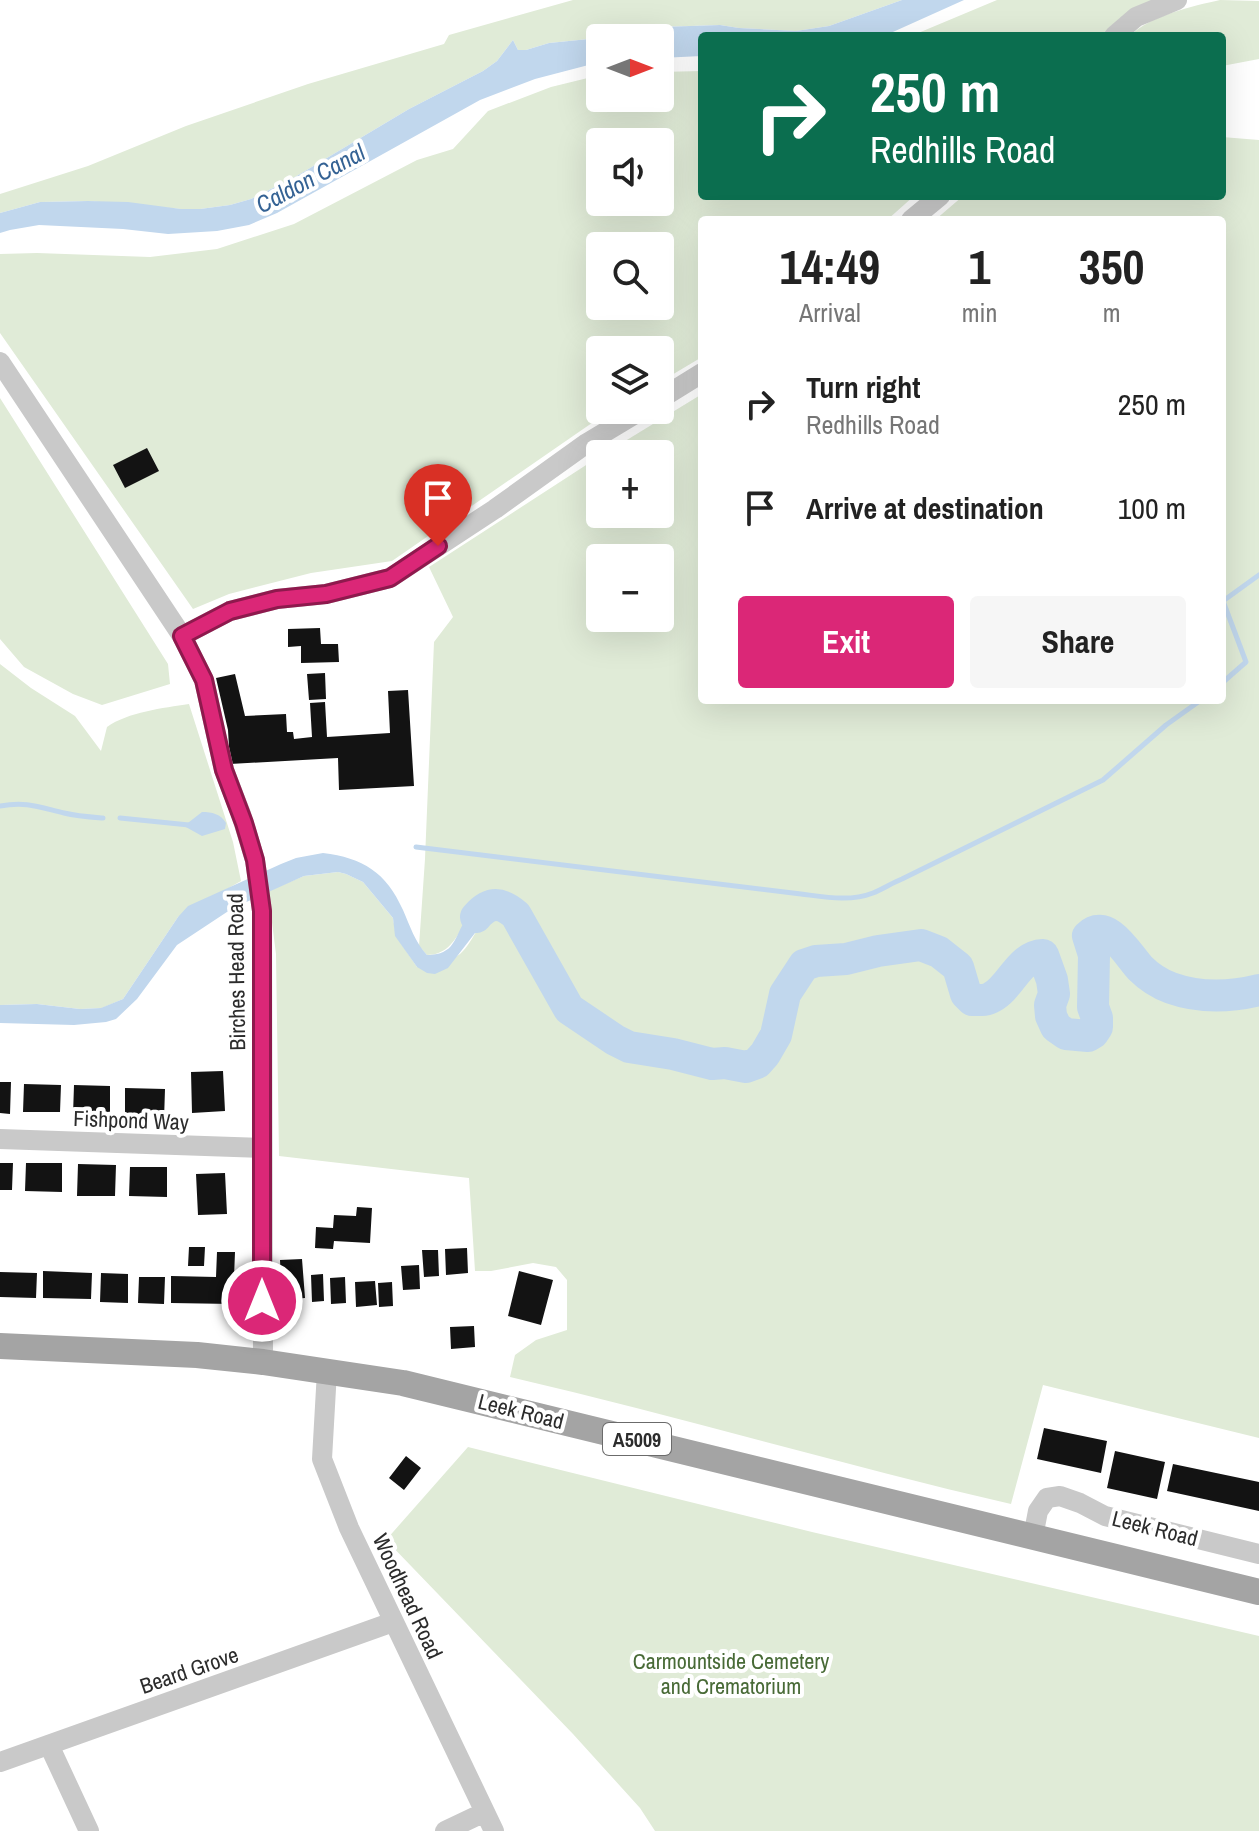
<!DOCTYPE html>
<meta charset="utf-8">
<style>
:root{--surface:#fff;--page:#f6f6f6;--text:#222;--muted:#767676;--accent:#db2777}
body{margin:0;font-family:"Archivo Narrow",sans-serif;background:var(--page);color:var(--text);height:100vh;display:flex;flex-direction:column;font-size:30px;white-space:nowrap}
*{box-sizing:border-box;margin:0}
p{font-size:26px;color:var(--muted)}
.icon{flex:none;width:44px;height:44px;fill:none;stroke:currentColor;stroke-width:2;stroke-linecap:round;stroke-linejoin:round}
.map{position:relative;flex:1;overflow:hidden}
.side{position:absolute;left:698px;top:216px;width:528px;height:488px;display:flex;flex-direction:column;background:var(--surface);border-radius:8px;box-shadow:0 8px 32px #0002}
.side>*{flex:none}
.top-card{position:absolute;left:698px;top:32px;width:528px;height:168px;border-radius:8px;box-shadow:0 8px 32px #0002;background:#0b6e4f;color:#fff;overflow:hidden}
.needle{width:52px;rotate:90deg}
.tools{position:absolute;left:586px;top:24px;display:grid;gap:16px}
.tools a{display:grid;place-items:center;width:88px;height:88px;border-radius:8px;background:var(--surface);box-shadow:0 8px 32px #0002;font-size:40px}
.pin{position:absolute;display:grid;place-items:center;width:68px;height:68px;color:#fff;margin:-82px -34px;border-radius:50% 50% 50% 0;rotate:-45deg;box-shadow:0 0 8px #0007}
.pin .icon{rotate:45deg}
.me{position:absolute;width:88px;margin:-44px;rotate:0deg;stroke-linejoin:round;filter:drop-shadow(0 0 6px #0008)}
.turn{display:flex;align-items:center;gap:28px;height:168px;padding:0 40px;font-size:36px}
.turn .icon{width:104px;height:104px;stroke-width:2.5}
.turn b{display:block;font-size:56px;line-height:68px}
.eta{display:flex;justify-content:space-evenly;align-items:center;height:136px;text-align:center}
.eta b{font-size:48px;font-weight:700;line-height:56px}
.button{display:flex;gap:16px;margin-top:auto;padding:16px 40px}
.button a{flex:1;height:92px;border-radius:8px;background:var(--accent);color:#fff;font-size:32px;font-weight:700;line-height:92px;text-align:center}
.button a+a{background:var(--page);color:var(--text)}
ul{padding:0;list-style:none}
li{display:flex;align-items:center;gap:24px;height:104px;padding:0 40px}
li div{flex:1}
li b{display:block;font-size:30px}
li em{font-style:normal}
.map>svg:first-child{display:block}
.green{fill:#e0ebd7;fill-rule:evenodd}
.water{fill:#c1d7ed}
.lines{fill:none;stroke-linecap:round;stroke-linejoin:round}
.stream{stroke:#c1d7ed;stroke-width:5}
.river{stroke:#c1d7ed;stroke-width:32}
.building{fill:#131313}
.minor{stroke:#c9c9c9;stroke-width:20}
.major{stroke:#a4a4a4;stroke-width:26}
.route-casing{stroke:#8e194d;stroke-width:20}
.route{stroke:#db2777;stroke-width:14}
.labels{text-anchor:middle;dominant-baseline:central;stroke-width:8;stroke-linejoin:round;paint-order:stroke}
.shield{fill:#fff;stroke:#6b6b6b;stroke-width:2}
.shield-label{font-size:20px;font-weight:bold;fill:#2c2c2c}
.street-label{font-size:22px;fill:#2c2c2c;stroke:#fff}
.park-label{font-size:22px;fill:#486a36;stroke:#fff}
.water-label{font-size:24px;font-style:italic;fill:#346294;stroke:#fff}
</style>
<div class="map">
<svg width="1259" height="1831" viewBox="0 0 1259 1831">
<rect width="100%" height="100%" fill="#fff"/>
<path class="green" d="M573,0H902L829,26L796,31L739,28L720,25L660,27L635,29L599,38L549,43L526,50H518L513,40L497,61L483,71L409,109L295,177L251,199L230,205L200,209H181L88,201L40,202L0,213V194L88,166L186,126L308,84L444,44L449,35Z
M997,0H1161L1119,19L1100,36H911Z
M1220,0L1259,1V59L1222,66V36H1130C1149,16 1193,6 1220,0Z
M702,71V196H914L887,220H702V357L660,382V350H600V410H613L589,425L392,561L311,573L229,594L193,609L0,333V254L37,253L150,257L217,249L294,224L417,160L453,149L488,111L551,87L600,75V98H660V72ZM600,142H660V202H600ZM600,246H660V306H600Z
M1222,137L1259,140V1438L1043,1385L1011,1504C843,1465 678,1416 510,1377L515,1355L536,1340L567,1330V1280L556,1267L533,1263L491,1271H475L469,1178L279,1156L276,954L268,891L304,876L338,872L346,874L363,882L393,918L396,936L417,967C427,964 453,960 460,954C476,940 476,919 500,913L508,919L499,894C460,904 464,955 427,955L419,946L425,859L434,642L453,617L429,567L600,456V514H660V454H604L702,394V700H1222V220H935L963,196H1222ZM600,558H660V618H600Z
M0,398L168,664L170,684L102,705L73,694L24,667L0,639Z
M0,664L31,688L75,716L101,751L107,727C128,712 163,708 189,704L233,842L241,881L178,917L123,999L102,1008L80,1009L37,1004L0,1005Z
M468,1447L812,1532L1259,1636V1831H655L640,1808L573,1734L386,1540Z"/>
<path class="water" d="M902,0H964L884,36H702V56L660,58V38H600V62L535,79L480,100L277,213L249,225L217,231L168,234L123,229L39,225L10,230L0,233V213L40,202L88,201L128,202L181,209H200L230,205L251,199L295,177L409,109L483,71L497,61L513,40L518,50H526L549,43L599,38L635,29L660,27L720,25L739,28L796,31L829,26Z
M202,812C212,812 221,814 226,823L225,829L202,836L184,826Z
M323,853C363,858 386,872 403,910C410,926 415,942 427,955C436,955 445,953 451,946C456,940 459,931 463,924C474,907 493,885 513,899L509,919L500,913L491,916L482,924L448,968L435,974L427,973L417,967L395,936L393,918L363,882L346,874L338,872L304,876L233,908L177,945L137,999L116,1019L106,1022L74,1025L0,1023V1005L37,1004L80,1009L101,1008L123,999L178,917L188,906L281,864L296,858Z"/>
<g class="lines">
<path class="stream" d="M1222,683L1246,662L1223,601L1259,575
M0,806C26,801 39,807 64,813C76,816 90,817 103,818
M120,818L189,825
M416,847L801,894C825,897 850,902 873,893C883,889 892,883 902,879L1103,780L1166,725L1201,700"/>
<path class="river" d="M476,917C490,901 501,902 516,915L569,1009L615,1040L629,1047L673,1054L712,1064L725,1063L746,1067L757,1063L765,1054L776,1035L785,994L804,965L816,961L846,959L878,951L921,945L939,952L958,967L966,994L972,1000C979,1000 986,1001 992,997C1011,987 1019,956 1043,955L1052,980L1054,994L1050,1005L1051,1016L1056,1027L1066,1034L1088,1036L1093,1033L1097,1027V1018L1093,1007L1094,955L1088,936C1107,917 1128,955 1140,968C1148,976 1160,984 1171,988C1199,998 1231,997 1259,990"/>
</g>
<path class="building" d="M147,448L159,471L125,488L113,465Z
M320,628L321,644H338L339,662L301,663V646L288,647V629Z
M325,673L326,699L309,700L307,674Z
M235,674L245,716L286,714L287,732H293L294,739L312,737L310,703L325,702L327,737L390,733L388,691L408,690L414,786L339,790L338,758L230,764L228,730L216,678Z
M223,1071L225,1111L192,1113L191,1072Z
M0,1082H11L10,1114L0,1113Z
M24,1084L61,1085L60,1112H23Z
M74,1085L110,1086V1116L73,1115Z
M125,1088L165,1089L164,1120L125,1119Z
M0,1163H13L12,1190H0Z
M26,1163H62V1192L25,1191Z
M78,1164L116,1165L115,1196H77Z
M130,1167H167V1197L129,1196Z
M225,1173L227,1214L198,1215L196,1174Z
M357,1207L372,1208L370,1243L334,1241L333,1249L315,1248L316,1227L333,1228L334,1215L356,1216Z
M189,1247H205L204,1266H188Z
M467,1248L468,1273L446,1275L445,1249Z
M422,1250H438L439,1276L424,1277Z
M217,1252H235L233,1304L171,1303V1276L216,1277Z
M302,1259L305,1298L282,1300L280,1260Z
M419,1265L420,1289L403,1290L401,1266Z
M43,1271L92,1273L91,1299L43,1298Z
M519,1271L553,1280L541,1325L508,1316Z
M0,1272L37,1273L36,1298L0,1297Z
M101,1273L128,1274V1303L100,1302Z
M323,1274L324,1301L312,1302L311,1275Z
M139,1277H165L164,1304L138,1303Z
M345,1277L346,1303L331,1304L330,1278Z
M375,1281L377,1305L356,1307L355,1282Z
M392,1282L393,1306L379,1307L378,1283Z
M474,1326L475,1347L451,1349L450,1327Z
M1044,1428L1107,1441L1101,1473L1037,1459Z
M1115,1451L1165,1462L1157,1499L1107,1488Z
M406,1456L421,1468L404,1490L389,1478Z
M1173,1464L1259,1482V1511L1167,1491Z"/>
<g class="lines">
<path class="minor" d="M1114,36L1136,17L1177,0
M911,220L940,196
M0,362L182,636L204,680L224,770L241,814L255,860L262,911L263,1362
M660,399L702,373
M182,636L230,611L277,599L326,594L390,578L495,509L587,443L642,410
M0,1139L261,1148
M327,1371L322,1459L349,1528L494,1831
M1033,1537L1038,1511L1047,1498L1060,1496L1080,1503L1105,1516L1259,1554
M49,1745L89,1831
M0,1762L393,1622
M445,1831L485,1812"/>
<path class="major" d="M0,1346L197,1355L263,1362L403,1383L1259,1592"/>
</g>
<g class="lines">
<g class="route-casing">
<path id="route" d="M262,1301V911L255,860L244,823L224,770L204,680L182,636L230,611L277,599L326,594L390,578L438,546"/>
</g>
<use href="#route" class="route"/>
</g>
<g class="labels">
<rect class="shield" x="603" y="1423" width="68" height="32" rx="6"/>
<g class="shield-label">
<text x="637" y="1439">A5009</text>
</g>
<g class="street-label">
<text transform="translate(236 972) rotate(-91)">Birches Head Road</text>
<text transform="translate(131 1120) rotate(2)">Fishpond Way</text>
<text transform="translate(521 1411) rotate(14)">Leek Road</text>
<text transform="translate(1155 1528) rotate(14)">Leek Road</text>
<text transform="translate(408 1596) rotate(65)">Woodhead Road</text>
<text transform="translate(189 1670) rotate(-19)">Beard Grove</text>
</g>
<g class="park-label">
<text x="731" y="1661">Carmountside Cemetery<tspan x="731" dy="25">and Crematorium</tspan></text>
</g>
<g class="water-label">
<text transform="translate(310 178) rotate(-28)">Caldon Canal</text>
</g>
</g>
</svg>
<div class="tools">
<a><svg class="needle" viewBox="-14 -14 28 28"><path d="M0-13l5 13h-10z" fill="#e53935"/><path d="M0 13l5-13h-10z" fill="#767676"/></svg></a>
<a><svg class="icon" aria-label="sound" viewBox="0 0 24 24"><path d="M4 9h4l5-4v14l-5-4H4zM17 9q2 3 0 6"/></svg></a>
<a><svg class="icon" aria-label="search" viewBox="0 0 24 24"><circle cx="10" cy="10" r="6"/><path d="M15 15l6 6"/></svg></a>
<a><svg class="icon" aria-label="layers" viewBox="0 0 24 24"><path d="M12 4l9 5-9 5-9-5zM3 14l9 5 9-5"/></svg></a>
<a>+</a>
<a>−</a>
</div>
<div class="pin" style="left:438px;top:546px;background:#d93025"><svg class="icon" aria-label="arrive" viewBox="0 0 24 24"><path d="M6 21V4h12l-3 4 3 4H6"/></svg></div>
<svg class="me" style="left:262px;top:1301px" viewBox="-20 -20 40 40"><circle r="17" fill="#db2777" stroke="#fff" stroke-width="3"/><path d="M0-11L8 9 0 5-8 9z" fill="#fff"/></svg>
<div class="top-card">
<div class="turn"><svg class="icon" aria-label="right" viewBox="0 0 24 24"><path d="M7 20v-9h11M14 6l5 5-5 5"/></svg><div><b>250 m</b>Redhills Road</div></div>
</div>
<section class="side">
<div class="eta">
<div><b>14:49</b><p>Arrival</p></div>
<div><b>1</b><p>min</p></div>
<div><b>350</b><p>m</p></div>
</div>
<ul>
<li><svg class="icon" aria-label="right" viewBox="0 0 24 24"><path d="M7 20v-9h11M14 6l5 5-5 5"/></svg><div><b>Turn right</b><p>Redhills Road</p></div><em>250 m</em></li>
<li><svg class="icon" aria-label="arrive" viewBox="0 0 24 24"><path d="M6 21V4h12l-3 4 3 4H6"/></svg><div><b>Arrive at destination</b></div><em>100 m</em></li>
</ul>
<div class="button"><a>Exit</a><a>Share</a></div>
</section>
</div>
